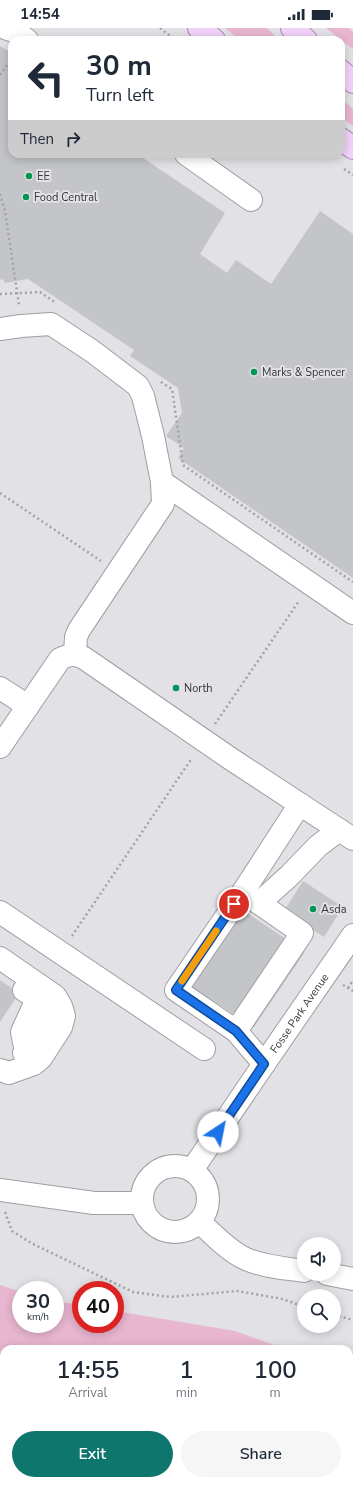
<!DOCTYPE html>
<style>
:root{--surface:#fff;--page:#f6f6f7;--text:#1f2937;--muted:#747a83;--accent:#0f766e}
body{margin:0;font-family:"Nunito Sans",sans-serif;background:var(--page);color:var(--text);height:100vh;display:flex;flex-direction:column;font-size:15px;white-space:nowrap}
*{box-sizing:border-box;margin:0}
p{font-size:13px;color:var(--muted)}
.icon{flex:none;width:22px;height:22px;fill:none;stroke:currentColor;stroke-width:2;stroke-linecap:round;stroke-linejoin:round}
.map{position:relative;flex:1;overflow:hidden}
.side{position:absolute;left:0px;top:1317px;width:353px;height:140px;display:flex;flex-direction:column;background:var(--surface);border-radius:12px 12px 0 0;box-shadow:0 2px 10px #0003}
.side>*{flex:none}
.hud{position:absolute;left:8px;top:8px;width:337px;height:122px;border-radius:12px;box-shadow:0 2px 10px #0003;background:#fff;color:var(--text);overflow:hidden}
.controls{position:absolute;left:297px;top:1209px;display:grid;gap:8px}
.controls a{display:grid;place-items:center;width:44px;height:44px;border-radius:50%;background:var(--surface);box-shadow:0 2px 10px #0003;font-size:20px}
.speed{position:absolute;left:12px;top:1253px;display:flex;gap:8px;font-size:20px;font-weight:700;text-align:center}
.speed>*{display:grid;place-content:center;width:52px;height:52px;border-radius:50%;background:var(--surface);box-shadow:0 2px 10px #0003;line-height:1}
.speed small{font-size:10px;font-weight:400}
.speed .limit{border:6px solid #d22;background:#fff;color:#111}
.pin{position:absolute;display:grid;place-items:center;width:34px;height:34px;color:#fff;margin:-17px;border:2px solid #fff;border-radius:50%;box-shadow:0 1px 4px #0007}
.me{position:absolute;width:44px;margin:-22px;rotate:34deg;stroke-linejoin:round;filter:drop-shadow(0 0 3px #0008)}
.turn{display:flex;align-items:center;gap:14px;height:84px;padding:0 12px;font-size:18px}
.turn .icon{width:52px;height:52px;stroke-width:2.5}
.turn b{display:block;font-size:28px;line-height:34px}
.then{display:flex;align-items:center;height:38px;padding:0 12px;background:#0003;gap:8px;font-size:15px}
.eta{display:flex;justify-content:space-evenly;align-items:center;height:68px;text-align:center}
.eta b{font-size:24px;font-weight:600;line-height:28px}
.primary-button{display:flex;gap:8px;margin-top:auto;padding:8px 12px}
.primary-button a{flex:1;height:46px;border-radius:24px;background:var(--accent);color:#fff;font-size:16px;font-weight:600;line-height:46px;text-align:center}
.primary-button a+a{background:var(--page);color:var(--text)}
.status{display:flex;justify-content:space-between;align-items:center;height:28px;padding:0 20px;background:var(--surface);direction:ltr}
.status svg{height:11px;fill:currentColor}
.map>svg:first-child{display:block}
.green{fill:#e8b6cf}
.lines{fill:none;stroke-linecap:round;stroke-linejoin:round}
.stream{stroke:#64879e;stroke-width:6}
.building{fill:#c3c5c9}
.minor-casing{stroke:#9f9fa2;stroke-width:24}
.major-casing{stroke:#ab88b4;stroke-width:24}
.path{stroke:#a3a2a6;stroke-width:2.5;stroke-dasharray:2 3;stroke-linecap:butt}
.minor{stroke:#fff;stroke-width:22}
.major{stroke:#f2d1fa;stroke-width:22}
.route-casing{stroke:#114b97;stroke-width:10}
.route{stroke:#1a73e8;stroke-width:7}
.slow{stroke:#f59e0b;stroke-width:7}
.poi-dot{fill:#039455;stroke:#e2e1e5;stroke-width:1.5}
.labels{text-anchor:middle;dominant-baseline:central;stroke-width:4;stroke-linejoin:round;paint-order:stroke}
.poi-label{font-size:11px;fill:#373739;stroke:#e2e1e5;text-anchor:start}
.street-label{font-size:11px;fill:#373739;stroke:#e2e1e5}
</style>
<div class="status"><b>14:54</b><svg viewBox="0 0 49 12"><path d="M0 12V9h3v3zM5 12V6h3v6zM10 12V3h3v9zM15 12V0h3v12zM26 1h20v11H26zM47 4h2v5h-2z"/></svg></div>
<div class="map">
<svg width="353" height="1457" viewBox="0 0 353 1457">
<rect width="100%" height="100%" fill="#e2e1e5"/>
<path class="green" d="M225,0H267L279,12H240Z
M326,0H348L353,4V21Z
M341,70L353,81V98L341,89Z
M0,1257L21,1264V1296H55V1273L81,1277V1296H115V1283L235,1303L285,1321H4V1453H306L303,1457H0Z"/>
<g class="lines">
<path class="stream" d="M349,1446L353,1442
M336,1457L340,1453"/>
</g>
<path class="building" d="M0,18L12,25V126H137L225,185L200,226L227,245L236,232L271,256L320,183L353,206V550L178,430L184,420L166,408L182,385L178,360L130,328L134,322L28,251L5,255L3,251L0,252Z
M303,853L343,879L324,909L284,883Z
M231,874L305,924L254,999L180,951Z
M0,952L19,965L0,994Z"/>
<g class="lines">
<g class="minor-casing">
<g id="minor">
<path d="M5,0L14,3L27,12"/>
<path d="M186,126L251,172"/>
<path d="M0,301L21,298L51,296L92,323L138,358L143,368L153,408L162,454L163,476L79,602L76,609L75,626"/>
<path d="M162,454L353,585"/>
<path d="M0,660L28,678"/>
<path d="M0,719L60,631C70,626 75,626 84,630L231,731L353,811"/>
<path d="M259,875L289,848L318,818L339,802"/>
<path d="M0,884L204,1021"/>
<path d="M0,930L55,968L61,978L64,988L61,999L41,1030L34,1036L9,1045L0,1042"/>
<path d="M24,962L44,976L47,986L36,1016L24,1025"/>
<path d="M236,1003L302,905L243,864"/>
<path d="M26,1024L22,1004L37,971"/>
<path d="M264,1036L236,1003L176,962L243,864L300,776"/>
<circle cx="175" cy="1171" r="33"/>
<path id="s1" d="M192,1142L264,1036L353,907"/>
<path d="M0,1162L94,1175H142"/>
<path d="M200,1194C212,1206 230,1224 246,1231C264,1239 285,1240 304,1243"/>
<path d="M327,1246L353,1251"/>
</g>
</g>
<g class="major-casing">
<path id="major" d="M199,0L214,12
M292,0L306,12
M341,43L353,54
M341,111L353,120"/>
</g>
<path class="path" d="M160,0L175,12
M0,47L12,30
M344,141L353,147
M0,166L5,183L19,277
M0,266L40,264L56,275
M161,354L172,361L183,437L353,554
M0,465L101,533
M215,696L299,573
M72,908L192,730
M343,957L353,963
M348,960L353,952
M5,1184L12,1203L31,1215L133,1264L170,1269L237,1263L283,1271L304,1279
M334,1287L353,1292"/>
<use href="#minor" class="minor"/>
<use href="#major" class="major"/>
</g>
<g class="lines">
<g class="route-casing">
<path id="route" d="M218,1104L264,1036L236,1003L176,962L234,876"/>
</g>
<use href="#route" class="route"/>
<path class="slow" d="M182,953L216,903"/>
</g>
<g class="poi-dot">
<circle cx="29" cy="148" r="4"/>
<circle cx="26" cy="169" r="4"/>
<circle cx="254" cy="344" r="4"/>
<circle cx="176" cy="660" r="4"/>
<circle cx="313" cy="881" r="4"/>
</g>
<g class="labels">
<g class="poi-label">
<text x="37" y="148">EE</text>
<text x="34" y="169">Food Central</text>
<text x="262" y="344">Marks &amp; Spencer</text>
<text x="184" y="660">North</text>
<text x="321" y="881">Asda</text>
</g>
<g class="street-label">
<text stroke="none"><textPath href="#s1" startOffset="190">Fosse Park Avenue</textPath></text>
</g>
</g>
</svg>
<div class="controls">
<a><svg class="icon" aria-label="sound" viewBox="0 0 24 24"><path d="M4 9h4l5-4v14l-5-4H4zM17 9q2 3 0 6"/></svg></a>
<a><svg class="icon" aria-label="search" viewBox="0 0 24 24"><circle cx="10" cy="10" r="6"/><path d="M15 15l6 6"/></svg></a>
</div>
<div class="speed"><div>30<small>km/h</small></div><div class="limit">40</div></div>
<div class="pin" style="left:234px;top:876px;background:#d93025"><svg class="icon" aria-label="arrive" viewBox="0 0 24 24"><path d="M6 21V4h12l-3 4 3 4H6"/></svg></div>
<svg class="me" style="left:218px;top:1104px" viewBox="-20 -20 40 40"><circle r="19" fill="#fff"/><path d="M0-13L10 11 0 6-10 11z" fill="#1a73e8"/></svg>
<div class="hud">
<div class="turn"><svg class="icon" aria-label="left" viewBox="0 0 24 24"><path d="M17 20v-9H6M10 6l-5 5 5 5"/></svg><div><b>30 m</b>Turn left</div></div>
<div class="then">Then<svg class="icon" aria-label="right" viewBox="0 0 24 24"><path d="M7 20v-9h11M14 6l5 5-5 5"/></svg></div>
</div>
<section class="side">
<div class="eta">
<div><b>14:55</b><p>Arrival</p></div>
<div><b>1</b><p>min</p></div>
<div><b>100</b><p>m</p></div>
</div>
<div class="primary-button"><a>Exit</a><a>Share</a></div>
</section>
</div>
